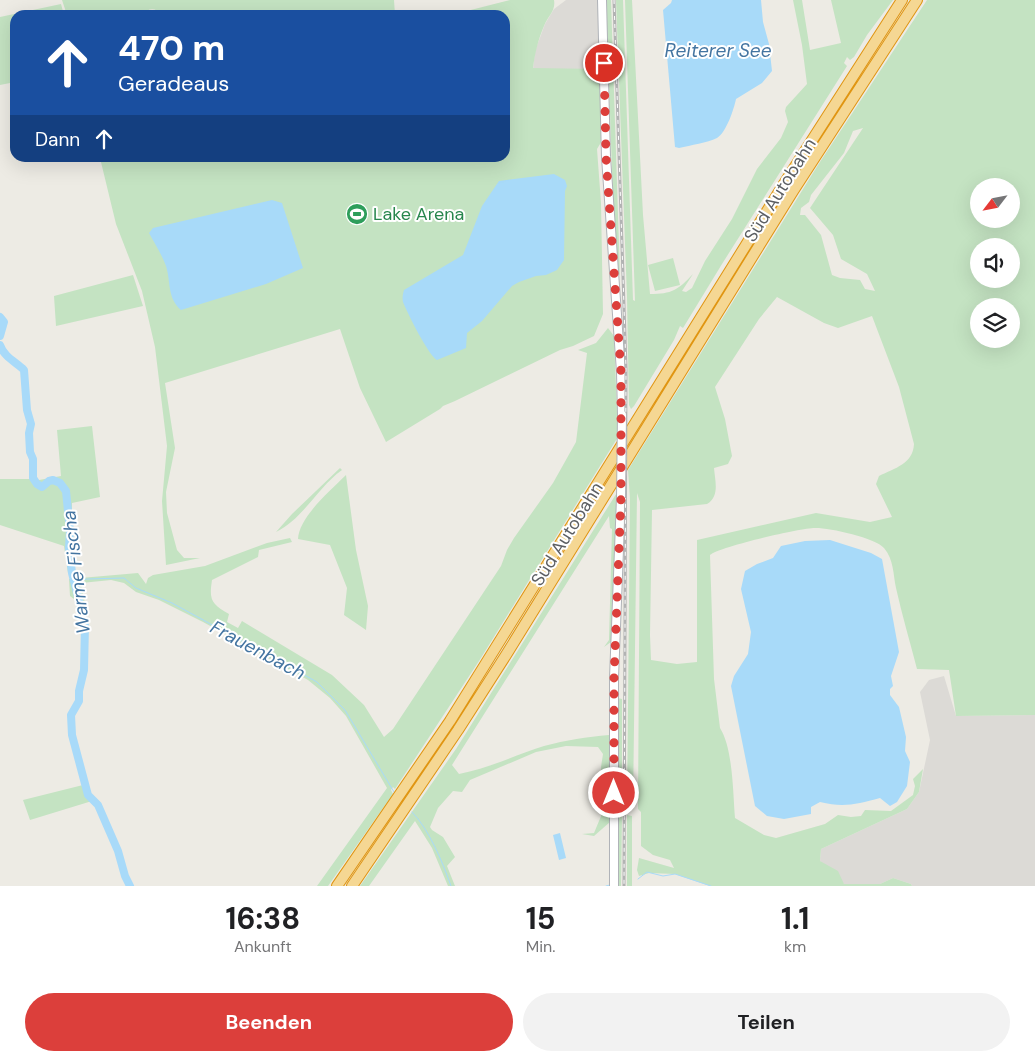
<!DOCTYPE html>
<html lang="de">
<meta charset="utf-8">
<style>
:root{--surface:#fff;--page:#f2f2f2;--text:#202124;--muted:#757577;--accent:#dc3f3b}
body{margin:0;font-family:"DM Sans",sans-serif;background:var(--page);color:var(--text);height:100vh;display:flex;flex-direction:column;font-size:19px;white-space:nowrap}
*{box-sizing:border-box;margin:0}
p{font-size:16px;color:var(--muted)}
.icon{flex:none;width:28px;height:28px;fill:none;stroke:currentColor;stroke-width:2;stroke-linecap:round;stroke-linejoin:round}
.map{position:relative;height:886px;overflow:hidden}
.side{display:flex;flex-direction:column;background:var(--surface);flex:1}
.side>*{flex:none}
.guide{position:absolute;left:10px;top:10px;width:500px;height:152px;border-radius:15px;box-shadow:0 5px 20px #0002;background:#1a4fa0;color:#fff;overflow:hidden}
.needle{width:32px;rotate:238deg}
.tools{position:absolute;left:970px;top:178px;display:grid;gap:10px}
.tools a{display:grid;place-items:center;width:50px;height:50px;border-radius:50%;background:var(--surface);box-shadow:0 5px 20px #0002;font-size:25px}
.pin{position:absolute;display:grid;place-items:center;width:42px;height:42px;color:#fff;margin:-21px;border:2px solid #fff;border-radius:50%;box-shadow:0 1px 5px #0007}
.me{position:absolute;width:55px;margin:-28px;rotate:0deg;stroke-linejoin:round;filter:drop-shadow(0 0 4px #0008)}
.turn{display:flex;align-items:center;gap:18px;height:105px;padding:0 25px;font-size:22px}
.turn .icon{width:65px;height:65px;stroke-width:2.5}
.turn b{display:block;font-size:35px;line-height:42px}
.then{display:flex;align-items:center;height:48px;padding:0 25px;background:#0003;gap:10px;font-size:19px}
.eta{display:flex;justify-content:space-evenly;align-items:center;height:85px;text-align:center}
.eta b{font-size:30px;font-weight:700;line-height:35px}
.primary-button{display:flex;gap:10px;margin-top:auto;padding:10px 25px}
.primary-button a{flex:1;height:58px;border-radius:30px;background:var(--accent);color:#fff;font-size:20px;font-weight:700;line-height:58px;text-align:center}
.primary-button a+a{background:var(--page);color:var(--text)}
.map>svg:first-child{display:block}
.industrial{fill:#dcdad6}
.green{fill:#c4e3c2;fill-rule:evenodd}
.water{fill:#a8daf9}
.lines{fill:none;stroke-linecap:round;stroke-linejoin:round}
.stream{stroke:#a8daf9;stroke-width:1}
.river{stroke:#a8daf9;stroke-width:8}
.secondary-casing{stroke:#b0b3b8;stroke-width:10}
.highway-casing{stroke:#e09511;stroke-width:12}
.secondary{stroke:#fff;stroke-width:8}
.highway{stroke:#f5d793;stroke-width:10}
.rail-casing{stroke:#b2b3b3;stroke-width:3}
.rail{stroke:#fff;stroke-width:1;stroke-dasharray:4;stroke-linecap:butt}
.secondary-bridge-casing{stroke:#b0b3b8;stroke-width:10;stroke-linecap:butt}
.secondary-bridge{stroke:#fff;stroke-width:8}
.route{stroke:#dc3f3b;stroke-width:9;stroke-dasharray:0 16.2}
.labels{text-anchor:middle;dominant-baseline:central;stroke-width:4;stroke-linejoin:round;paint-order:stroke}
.street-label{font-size:18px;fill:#5c5f63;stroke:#fff}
.leisure-label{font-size:18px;fill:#27864d;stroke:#fff;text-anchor:start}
.water-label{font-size:19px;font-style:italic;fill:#4475a1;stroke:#fff}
</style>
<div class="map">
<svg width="1035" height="886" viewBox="0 0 1035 886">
<rect width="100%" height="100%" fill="#edebe4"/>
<path class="industrial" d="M566,0H598L599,69H533L535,51L545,24L554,9Z
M944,676L956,716L1035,715V886H912L911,884L893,878L880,884H844L820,861L821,849L907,809L919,792L930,740L920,692L929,680Z"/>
<path class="green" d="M62,0H394L395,15H161C156,7 148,8 142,15H67Z
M510,0H554C556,11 548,16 544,26C538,40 535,53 533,68L599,69L603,139L597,149L601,203L603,314L594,336L573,346L560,350L455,401L443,406L440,409L386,442L360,388L340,329L165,383L175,448L166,492L167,513L177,550L184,558H200L166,565L162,501L167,446L155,347L142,291L116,224L100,158H505V15H451Z
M606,0H611L620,276L617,269L614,227Z
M616,0H623L633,300L635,301L625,0H632L643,215L650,294C672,294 678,290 693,274L682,291L686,292L692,288L705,261L732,219L757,169L781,138L788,122L785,111L786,107L807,84L802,45L793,0H802L810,50L841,43L831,0H893L867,35L854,57L850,60L847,57L844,63L847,66L722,264L683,328L680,326L674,340L634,406L631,409L629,405L627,297Z
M927,0H1035V715L956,716L949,670L917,669C910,642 902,615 896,588C893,574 894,560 884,548C876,538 830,528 816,528C803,527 719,547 710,555L714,679L720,728C733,748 733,794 735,818L764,835L776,838L825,824L838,815L851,817L861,816L865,810L891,811L913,795L915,786L913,779L923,769L919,792L907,809L821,849L820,861L838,871L844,884H880L893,878L911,884L912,886H710L675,874L649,873L639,876L637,870L639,858L674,868L670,860L653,855L641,846V812L638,809L640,502L637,493L633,805L627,810L630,499L628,470L818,165ZM863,128L810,208L833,235L841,259L867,274L875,291L865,289L860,280L840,278L832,275L821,235L805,215H800L801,208L809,202L811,195L844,153L853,131ZM979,186H1011V219H979ZM1011,246V279H979V246ZM777,297L824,323L838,328L872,316L899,387L914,444C913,464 895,468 879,476L876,484L892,517L870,522L816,513L697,540V662L677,664L651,660L650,635L652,510L707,504C720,496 715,481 714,468L728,464L732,456L725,419L715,387L759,319ZM979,306H1011V339H979Z
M61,4L64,15H15V82L0,85V17Z
M673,258L680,285L655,291L648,265Z
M133,275L143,306L56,326L54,296Z
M608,328L614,336L618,437L479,661L395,789L393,787L391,790L393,794L328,886H317L387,788L346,716L330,698L308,680L203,622L159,600L136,592L124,583L111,580L81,583L86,608L70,596L69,579L138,573L146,584L148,578L153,575L205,566L267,543L290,538L292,542L259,550L258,557L212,580C209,600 211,604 229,614L227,622L238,628L242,621L332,675L364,705L384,737L393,729L501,566L507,550L514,538L553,483L576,442L587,353L578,350L596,343Z
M92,426L100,497L72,503V539L75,572L68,573L64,546L0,525V479H29L39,480L61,476L57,430Z
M340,468L342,470C318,487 303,519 276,532L292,514Z
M346,475L356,550L368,606L366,630L344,615L347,588L330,545L298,539C299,517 330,491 346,475Z
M618,491L611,642L604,647L609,640L612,529L610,528L609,516L452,765L459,774C490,768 515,755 544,746C566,740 587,737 609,735L610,822L594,836L582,834L594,833L604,809L601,767L603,754L598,747L566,746L536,752L470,780L462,792L453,791L438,808L430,827L432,830L443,837L455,857L447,866L455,886H448L432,848L415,821L369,886H360L456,749Z
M618,698L622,699V805L618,802Z
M83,785L92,801L30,820L23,800Z
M627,815L632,816V886H627Z
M622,816L621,886H618V819Z"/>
<path class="water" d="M672,0H761L763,22L769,44L772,71L762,83L736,99C734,109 726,133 717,138C707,143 691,145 679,148L675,147L663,10L671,3Z
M554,174L565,180L567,186L565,191L564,260L557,270L546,275L536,276L519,282L512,286L482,321L467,333L466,348L437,360C428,355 407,312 403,302C402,297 403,294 404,290L463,255L482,206L499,181Z
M272,200L282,203L303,268L266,284L181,310C167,298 171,282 166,266C162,255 155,244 149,233L153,228Z
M830,540L871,553L882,559L899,652L891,676L893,686L890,689V695L899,707L906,737L905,751L910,762L907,786L897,802L890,806L880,798C857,804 844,808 820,802L811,807V814L784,819L767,816L755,806L731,686L734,676L748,654L751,632L741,589L745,571L757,564L773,558L781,546L805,541Z
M560,833L566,858L559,860L553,835Z"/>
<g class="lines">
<path class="stream" d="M74,582L87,579L124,578L136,588L172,603L317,682L345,710L394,792
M412,812C429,829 443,863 451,886
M638,879L647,872L663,876L675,874L711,886
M606,886L610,885"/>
<path class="river" d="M0,317L4,322L0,336
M0,345C4,357 16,362 24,370L27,410L31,424L29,433L30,452L33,459V478L37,484L42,487L49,481L53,480L60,483L66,491L70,531L69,548L72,573L85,625L84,670L79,691V701L71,715L72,735L88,795L98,805L118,851L125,876L130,886"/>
<g class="secondary-casing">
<path id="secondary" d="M602,0L606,157L621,372L622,415
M614,886V678L621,498"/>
</g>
<g class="highway-casing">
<path id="highway" d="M337,886L450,721L782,187L902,0
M352,886L458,730L506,655L793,191L917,0"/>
</g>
<use href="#secondary" class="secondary"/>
<use href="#highway" class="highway"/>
<g class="rail-casing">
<path id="rail" d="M614,0L626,368L624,886"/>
</g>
<use href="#rail" class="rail"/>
<g class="secondary-bridge-casing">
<path id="secondary-bridge" d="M621,498L622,415"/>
</g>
<use href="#secondary-bridge" class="secondary-bridge"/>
</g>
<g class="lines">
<path class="route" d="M604,63L606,157L621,372V498L614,678V793"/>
</g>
<defs>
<g id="stadium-disc" transform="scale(1.125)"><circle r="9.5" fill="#2e9e5b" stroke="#fff"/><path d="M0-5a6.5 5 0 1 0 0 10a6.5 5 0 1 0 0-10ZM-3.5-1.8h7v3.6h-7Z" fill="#fff"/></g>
</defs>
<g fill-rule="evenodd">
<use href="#stadium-disc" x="357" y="214"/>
</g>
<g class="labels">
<g class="street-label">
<text transform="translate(780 190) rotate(-58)">Süd Autobahn</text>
<text transform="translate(567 534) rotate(-58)">Süd Autobahn</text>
</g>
<g class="leisure-label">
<text x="373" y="214">Lake Arena</text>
</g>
<g class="water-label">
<text x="718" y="50">Reiterer See</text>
<text transform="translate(76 572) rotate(-97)">Warme Fischa</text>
<text transform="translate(258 650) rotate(28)">Frauenbach</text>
</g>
</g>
</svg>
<div class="tools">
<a><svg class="needle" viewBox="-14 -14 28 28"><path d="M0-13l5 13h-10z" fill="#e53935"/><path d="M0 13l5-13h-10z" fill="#757577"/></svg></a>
<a><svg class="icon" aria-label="sound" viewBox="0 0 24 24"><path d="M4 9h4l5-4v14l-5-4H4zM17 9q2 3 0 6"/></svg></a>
<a><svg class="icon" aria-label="layers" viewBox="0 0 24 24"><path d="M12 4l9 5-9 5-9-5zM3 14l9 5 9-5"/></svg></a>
</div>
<div class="pin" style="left:604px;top:63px;background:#d93025"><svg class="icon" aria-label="arrive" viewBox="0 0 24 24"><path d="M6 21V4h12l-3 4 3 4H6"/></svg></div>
<svg class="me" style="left:614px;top:793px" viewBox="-20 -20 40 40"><circle r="17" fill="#dc3f3b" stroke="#fff" stroke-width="3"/><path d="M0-11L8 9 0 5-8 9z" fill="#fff"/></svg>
<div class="guide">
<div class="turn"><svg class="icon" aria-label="ahead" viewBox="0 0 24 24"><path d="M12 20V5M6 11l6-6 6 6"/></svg><div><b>470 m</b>Geradeaus</div></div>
<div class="then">Dann<svg class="icon" aria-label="ahead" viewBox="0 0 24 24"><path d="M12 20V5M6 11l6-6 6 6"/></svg></div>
</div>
</div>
<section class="side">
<div class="eta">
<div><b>16:38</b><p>Ankunft</p></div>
<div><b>15</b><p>Min.</p></div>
<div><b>1.1</b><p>km</p></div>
</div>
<div class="primary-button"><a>Beenden</a><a>Teilen</a></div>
</section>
